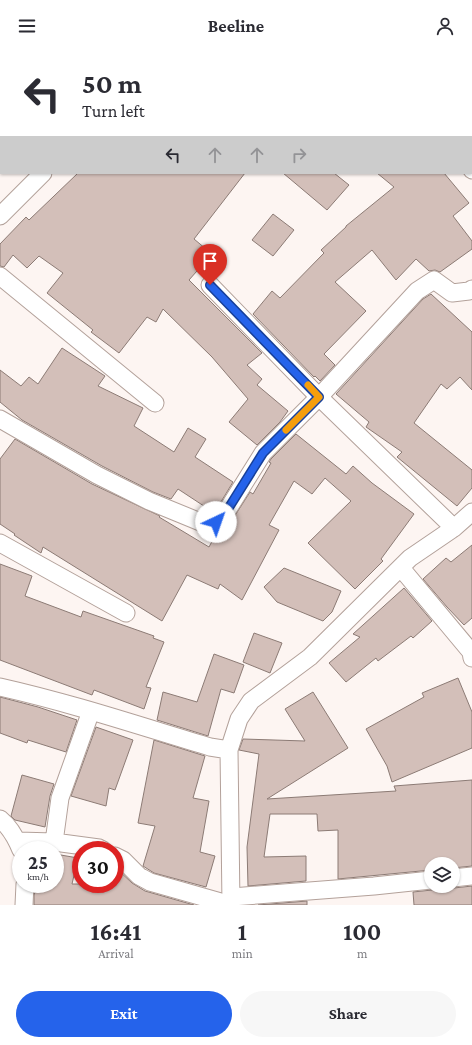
<!DOCTYPE html>
<style>
:root{--surface:#fff;--page:#f7f7f7;--text:#2b2b33;--muted:#7c7c81;--accent:#2563eb}
body{margin:0;font-family:"Crimson Pro",serif;background:var(--page);color:var(--text);height:100vh;display:flex;flex-direction:column;font-size:15px;white-space:nowrap}
*{box-sizing:border-box;margin:0}
p{font-size:13px;color:var(--muted)}
.icon{flex:none;width:22px;height:22px;fill:none;stroke:currentColor;stroke-width:2;stroke-linecap:round;stroke-linejoin:round}
.map{position:relative;height:853px;overflow:hidden}
.sheet{display:flex;flex-direction:column;background:var(--surface);flex:1}
.sheet>*{flex:none}
.top-card{position:absolute;left:0px;top:0px;width:472px;height:122px;box-shadow:0 1px 3px #0004;background:#fff;color:var(--text);overflow:hidden}
.controls{position:absolute;left:424px;top:805px;display:grid;gap:8px}
.controls a{display:grid;place-items:center;width:36px;height:36px;border-radius:50%;background:var(--surface);box-shadow:0 1px 3px #0004;font-size:20px}
.speed{position:absolute;left:12px;top:789px;display:flex;gap:8px;font-size:20px;font-weight:700;text-align:center}
.speed>*{display:grid;place-content:center;width:52px;height:52px;border-radius:50%;background:var(--surface);box-shadow:0 1px 3px #0004;line-height:1}
.speed small{font-size:10px;font-weight:400}
.speed .limit{border:6px solid #d22;background:#fff;color:#111}
.pin{position:absolute;display:grid;place-items:center;width:34px;height:34px;color:#fff;margin:-41px -17px;border-radius:50% 50% 50% 0;rotate:-45deg;box-shadow:0 0 4px #0007}
.pin .icon{rotate:45deg}
.me{position:absolute;width:44px;margin:-22px;rotate:42deg;stroke-linejoin:round;filter:drop-shadow(0 0 3px #0008)}
.turn{display:flex;align-items:center;gap:14px;height:84px;padding:0 16px;font-size:18px}
.turn .icon{width:52px;height:52px;stroke-width:2.5}
.turn b{display:block;font-size:28px;line-height:34px}
.lanes{display:flex;align-items:center;height:38px;padding:0 16px;background:#0003;justify-content:center;gap:20px;direction:ltr}
.lanes .off{opacity:.35}
.eta{display:flex;justify-content:space-evenly;align-items:center;height:68px;text-align:center}
.eta b{font-size:24px;font-weight:700;line-height:28px}
.button{display:flex;gap:8px;margin-top:auto;padding:8px 16px}
.button a{flex:1;height:46px;border-radius:24px;background:var(--accent);color:#fff;font-size:16px;font-weight:700;line-height:46px;text-align:center}
.button a+a{background:var(--page);color:var(--text)}
header{display:flex;justify-content:space-between;align-items:center;height:52px;padding:0 16px;background:var(--surface);font-size:18px;font-weight:700}
.map>svg:first-child{display:block}
.building{fill:#d3bfb9;stroke:#8c7b75}
.lines{fill:none;stroke-linecap:round;stroke-linejoin:round}
.minor-casing{stroke:#b3a19a;stroke-width:19}
.minor{stroke:#fff;stroke-width:17}
.route-casing{stroke:#184099;stroke-width:10}
.route{stroke:#2563eb;stroke-width:7}
.slow{stroke:#f59e0b;stroke-width:7}
</style>
<header><svg class="icon" aria-label="menu" viewBox="0 0 24 24"><path d="M4 6h16M4 12h16M4 18h16"/></svg>Beeline<svg class="icon" aria-label="person" viewBox="0 0 24 24"><circle cx="12" cy="8" r="4"/><path d="M4 21q1-7 8-7t8 7"/></svg></header>
<div class="map">
<svg width="472" height="853" viewBox="0 0 472 853">
<rect width="100%" height="100%" fill="#fdf5f2"/>
<path class="building" d="M78,121H245L194,187L212,202L189,228L262,301L247,313L262,327L257,333L288,359L280,370L257,393L229,370L248,347L212,305L163,257L156,270L147,265L119,301L91,280L93,278L47,241L63,221L39,204L27,216L13,203L4,215L0,214V192L26,165L29,168Z
M283,121H334L349,133L327,158Z
M377,121H444L469,151L453,164L472,189V197L440,220L435,218L429,219L416,207L396,228L372,198L335,230L366,259L324,302L335,313L320,329L315,324L314,325L253,262L272,239L280,246L324,201L321,198L346,175V174L394,135Z
M273,162L294,178L273,204L252,188Z
M431,242L472,280V338L460,325L447,337L441,332L414,371L472,418V436L457,454L397,405L402,400L366,375L369,370L336,342L423,247Z
M62,296L105,324L98,334L143,356L134,374L174,400L188,376L206,387L195,405L233,430L216,458L213,460L178,437L171,447L153,440L102,414L22,368L0,350V318L21,334L29,325L38,332Z
M296,382L346,422L353,414L372,431L414,462L381,507L383,509L355,537L308,491L351,449L325,426L312,442L294,429L269,473L279,478L242,548L220,532L218,537L187,523L162,569L43,495L41,501L14,483L15,482L0,472V407L15,387L92,432L160,464L159,465L209,495L217,480L229,473L250,440L253,442L271,411L269,410L271,407Z
M472,493V566L464,573L447,555L423,527L446,506L451,510Z
M0,512L32,524L25,544L81,565L83,559L154,584L153,586L164,590L146,635L151,636L144,657L94,638L92,643L0,608Z
M284,516L341,539L332,560L323,569L277,550L264,535Z
M404,536L432,569L413,586L411,584L378,609L376,606L346,630L329,611L360,585L353,582Z
M254,581L282,591L270,621L243,610Z
M214,602L244,613L234,641L221,637L208,684L157,668L163,640L197,650Z
M458,626L472,660V696L392,730L387,714L366,677L424,645L422,641Z
M313,640L348,696L267,747L396,739L394,734L472,728V814L453,816V812H431V818L338,827V778L318,779L317,762H270L264,805L306,804V829L248,834L247,795L259,702L239,698L243,687L305,689L285,657Z
M0,645L38,655L77,668L66,700L28,688L27,691L0,681Z
M96,675L133,688L115,738L109,736L106,754L71,744Z
M154,688L205,704L193,746L209,749L200,800L215,804L206,835L154,821L143,814L155,774L138,771Z
M22,723L54,732L50,744L45,775L15,768L11,764Z
M55,802L78,806L72,832H115V815L132,831L145,839L194,853H34V843L38,832H55Z
M439,834H447L454,836L472,834V853H414L413,840L432,838Z
M307,849V853H258Z"/>
<g class="lines">
<g class="minor-casing">
<path id="minor" d="M82,0L84,1
M372,0L374,1
M256,1L257,0
M471,116L472,118
M0,164L43,121
M0,224L155,351
M210,233L319,345L454,476
M0,367L97,423L149,449L205,472L216,470L223,465L263,401L319,345L417,239L434,228L452,241L469,239L472,237
M0,491L126,561
M401,516L471,600L472,606
M0,635C71,651 140,674 210,695L229,698
M0,767C10,775 16,786 21,798
M18,789L54,790L99,796L103,798
M54,790L60,746L91,659
M115,804L123,808L139,824L150,830L231,853
M453,826L472,824
M232,845L374,834L431,828
M24,853L25,832
M231,853L229,698L239,667L251,649L310,605L410,506L454,476L472,460"/>
</g>
<use href="#minor" class="minor"/>
</g>
<g class="lines">
<g class="route-casing">
<path id="route" d="M210,233L319,345L263,401L223,465L216,470"/>
</g>
<use href="#route" class="route"/>
<path class="slow" d="M286,378L319,345L308,333"/>
</g>
</svg>
<div class="controls">
<a><svg class="icon" aria-label="layers" viewBox="0 0 24 24"><path d="M12 4l9 5-9 5-9-5zM3 14l9 5 9-5"/></svg></a>
</div>
<div class="speed"><div>25<small>km/h</small></div><div class="limit">30</div></div>
<div class="pin" style="left:210px;top:233px;background:#d93025"><svg class="icon" aria-label="arrive" viewBox="0 0 24 24"><path d="M6 21V4h12l-3 4 3 4H6"/></svg></div>
<svg class="me" style="left:216px;top:470px" viewBox="-20 -20 40 40"><circle r="19" fill="#fff"/><path d="M0-13L10 11 0 6-10 11z" fill="#2563eb"/></svg>
<div class="top-card">
<div class="turn"><svg class="icon" aria-label="left" viewBox="0 0 24 24"><path d="M17 20v-9H6M10 6l-5 5 5 5"/></svg><div><b>50 m</b>Turn left</div></div>
<div class="lanes"><svg class="icon" aria-label="left" viewBox="0 0 24 24"><path d="M17 20v-9H6M10 6l-5 5 5 5"/></svg><svg class="icon off" aria-label="ahead" viewBox="0 0 24 24"><path d="M12 20V5M6 11l6-6 6 6"/></svg><svg class="icon off" aria-label="ahead" viewBox="0 0 24 24"><path d="M12 20V5M6 11l6-6 6 6"/></svg><svg class="icon off" aria-label="right" viewBox="0 0 24 24"><path d="M7 20v-9h11M14 6l5 5-5 5"/></svg></div>
</div>
</div>
<section class="sheet">
<div class="eta">
<div><b>16:41</b><p>Arrival</p></div>
<div><b>1</b><p>min</p></div>
<div><b>100</b><p>m</p></div>
</div>
<div class="button"><a>Exit</a><a>Share</a></div>
</section>
